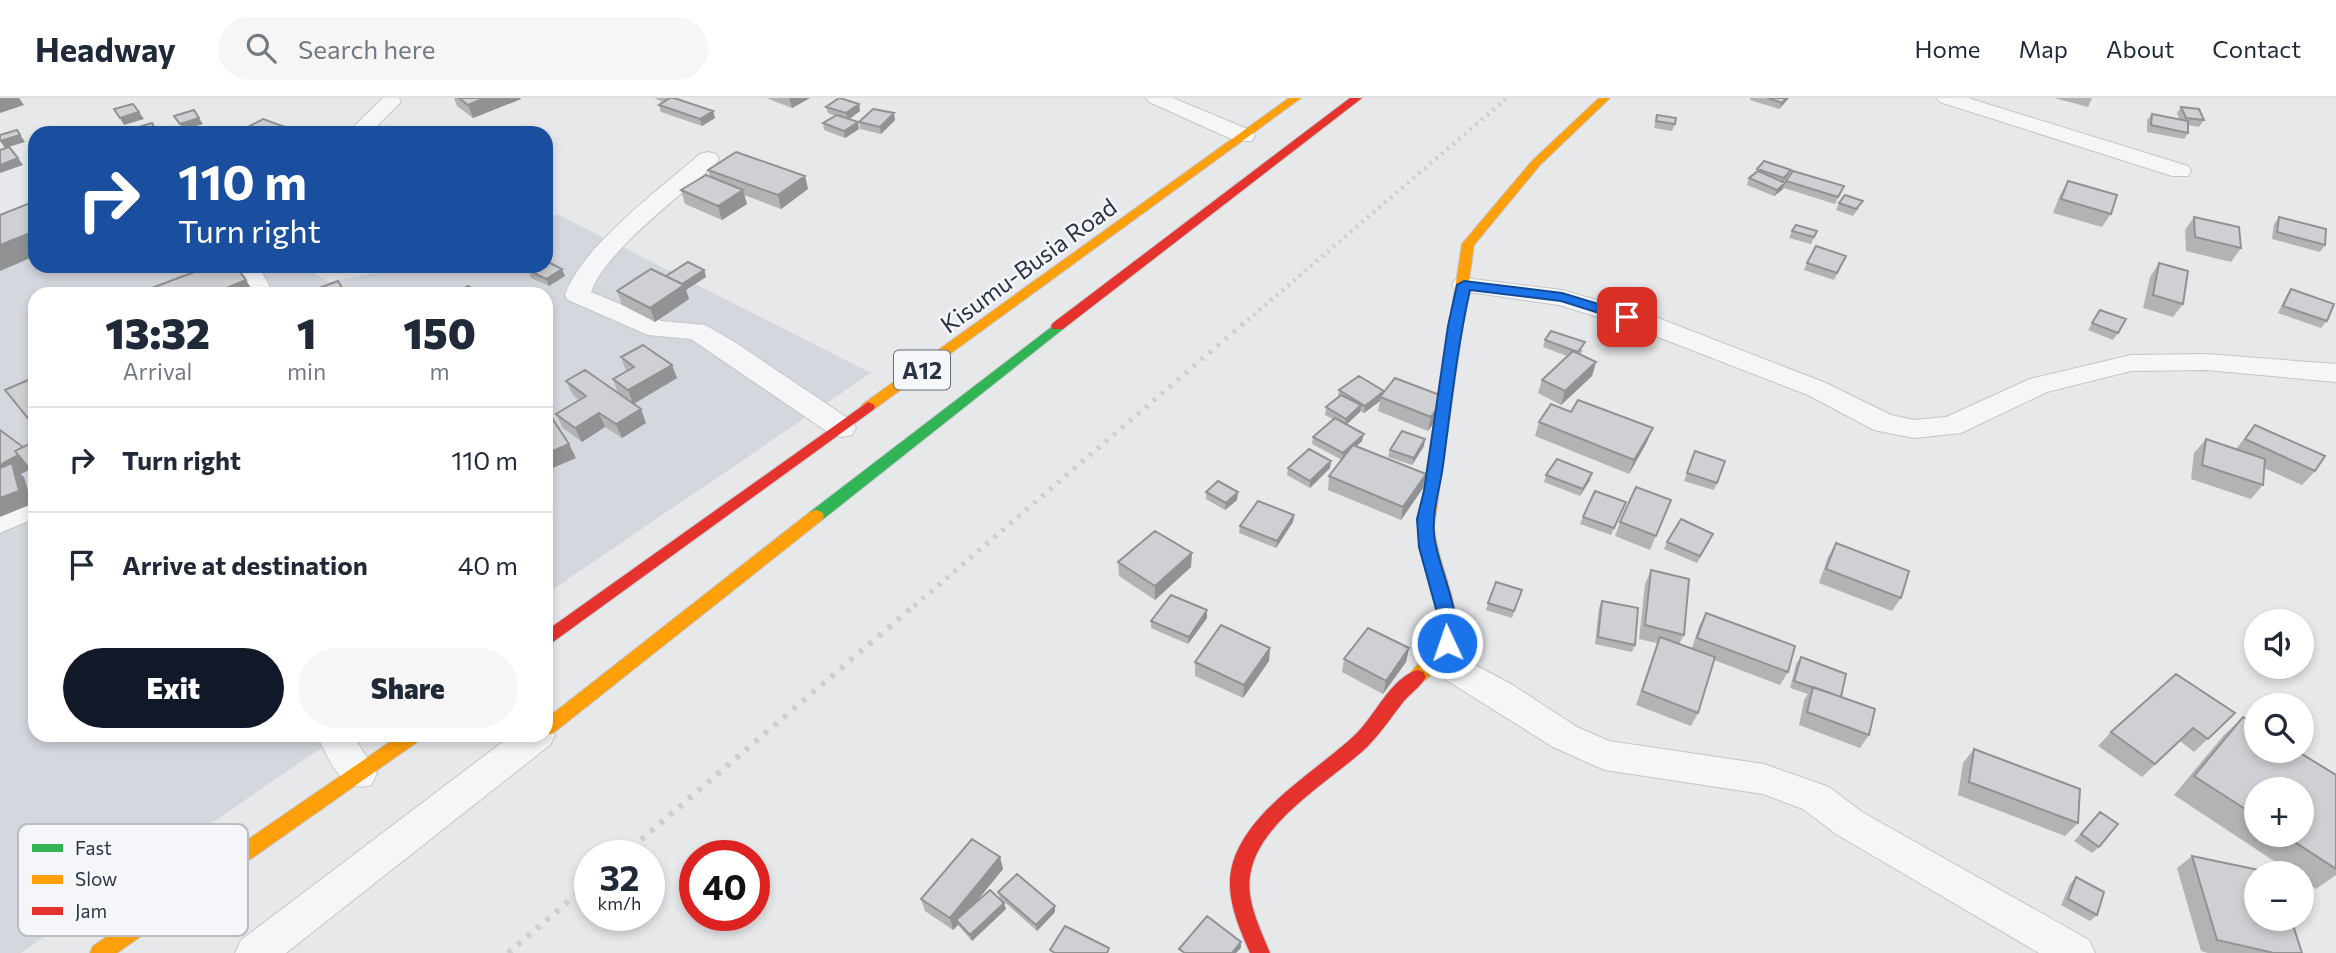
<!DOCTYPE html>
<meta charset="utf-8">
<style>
:root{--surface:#fff;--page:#f6f6f7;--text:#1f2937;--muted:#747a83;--line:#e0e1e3;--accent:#111827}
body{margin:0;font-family:Commissioner,sans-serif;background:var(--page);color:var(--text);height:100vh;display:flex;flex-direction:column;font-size:26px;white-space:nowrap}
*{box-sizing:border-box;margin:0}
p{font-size:23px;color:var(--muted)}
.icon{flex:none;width:38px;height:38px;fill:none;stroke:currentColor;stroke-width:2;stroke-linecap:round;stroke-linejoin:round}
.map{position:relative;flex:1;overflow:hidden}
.sheet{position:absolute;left:28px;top:189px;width:525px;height:455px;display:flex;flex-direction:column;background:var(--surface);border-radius:21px;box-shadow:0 4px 10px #0003}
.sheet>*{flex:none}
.top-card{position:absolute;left:28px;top:28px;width:525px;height:147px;border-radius:21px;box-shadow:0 4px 10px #0003;background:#1a4fa0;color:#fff;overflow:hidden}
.buttons{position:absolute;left:2244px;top:511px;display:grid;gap:14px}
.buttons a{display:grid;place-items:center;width:70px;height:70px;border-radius:50%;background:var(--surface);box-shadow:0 4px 10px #0003;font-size:35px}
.speed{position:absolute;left:574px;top:742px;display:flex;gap:14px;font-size:35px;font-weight:700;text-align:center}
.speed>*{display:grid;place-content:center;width:91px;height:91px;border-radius:50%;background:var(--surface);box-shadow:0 4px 10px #0003;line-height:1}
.speed small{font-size:18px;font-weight:400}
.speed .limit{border:10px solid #d22;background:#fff;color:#111}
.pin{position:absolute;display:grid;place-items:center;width:60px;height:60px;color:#fff;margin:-30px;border-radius:14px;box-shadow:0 4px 10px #0006}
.me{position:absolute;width:77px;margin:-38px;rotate:357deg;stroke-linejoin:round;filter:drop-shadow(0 0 5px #0008)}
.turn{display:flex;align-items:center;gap:24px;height:147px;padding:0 35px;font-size:32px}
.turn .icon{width:91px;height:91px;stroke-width:2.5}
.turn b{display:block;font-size:49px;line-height:60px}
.eta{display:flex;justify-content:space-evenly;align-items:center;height:119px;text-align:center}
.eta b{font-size:42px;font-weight:800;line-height:49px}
.primary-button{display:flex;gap:14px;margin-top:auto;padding:14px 35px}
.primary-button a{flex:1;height:80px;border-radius:42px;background:var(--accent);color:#fff;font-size:28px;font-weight:800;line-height:80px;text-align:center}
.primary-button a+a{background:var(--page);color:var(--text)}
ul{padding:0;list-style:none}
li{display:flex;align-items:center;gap:21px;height:105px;padding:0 35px;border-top:2px solid var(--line)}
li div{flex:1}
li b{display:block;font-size:26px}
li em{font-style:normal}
header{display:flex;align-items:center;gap:42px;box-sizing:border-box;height:98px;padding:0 35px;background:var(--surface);border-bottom:2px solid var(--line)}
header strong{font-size:33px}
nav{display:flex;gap:38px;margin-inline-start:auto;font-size:24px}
.search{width:490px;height:63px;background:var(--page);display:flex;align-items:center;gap:18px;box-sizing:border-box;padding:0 24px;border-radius:38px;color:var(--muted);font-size:26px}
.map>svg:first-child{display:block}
.built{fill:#d4d7dd}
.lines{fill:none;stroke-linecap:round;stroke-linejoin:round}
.street-casing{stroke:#c4c6c8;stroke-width:2}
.fast-casing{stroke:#c4c6c8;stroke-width:2}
.slow-casing{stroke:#c4c6c8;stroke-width:2}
.jam-casing{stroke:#c4c6c8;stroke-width:2}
.street{fill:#f5f6f7;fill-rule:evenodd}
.fast{fill:#30b455;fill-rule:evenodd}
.slow{fill:#ff9f0a;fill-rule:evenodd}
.jam{fill:#e5322d;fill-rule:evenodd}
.rail-far2{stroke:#cecfd2;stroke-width:4.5;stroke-dasharray:2.5 5;stroke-linecap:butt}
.rail-far1{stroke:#cecfd2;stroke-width:5;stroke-dasharray:3.5 7;stroke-linecap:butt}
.rail{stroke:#cecfd2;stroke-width:6;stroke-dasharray:4.5 8;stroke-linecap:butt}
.wall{fill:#b1b3b5;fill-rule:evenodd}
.shaded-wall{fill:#909294}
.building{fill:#ced0d3;stroke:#909294;stroke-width:2}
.route{fill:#1a73e8;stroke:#114b97;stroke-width:2}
.labels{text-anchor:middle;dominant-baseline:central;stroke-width:5;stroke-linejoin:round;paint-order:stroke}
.shield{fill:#f4f6f9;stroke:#676e7b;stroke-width:2}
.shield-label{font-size:23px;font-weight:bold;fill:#2b3445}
.street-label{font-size:24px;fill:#2b3445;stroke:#f4f6f9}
.key{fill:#f4f6f9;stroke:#b8bcc3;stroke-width:2}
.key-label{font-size:19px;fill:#2b3445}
</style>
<header>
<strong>Headway</strong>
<div class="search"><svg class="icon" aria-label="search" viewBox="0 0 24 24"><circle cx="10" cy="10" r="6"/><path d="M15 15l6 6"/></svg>Search here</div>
<nav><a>Home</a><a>Map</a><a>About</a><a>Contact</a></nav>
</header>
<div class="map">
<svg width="2336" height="855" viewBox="0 0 2336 855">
<rect width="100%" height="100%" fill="#e6e8ea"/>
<path class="built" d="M557,116L871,275L546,496V196H35V637H340L21,855H0V143L35,130V168H302L329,184L410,168H546V122Z"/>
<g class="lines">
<g class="street-casing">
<path id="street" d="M383,0H399L401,4L370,35H347Z
M1146,0H1173L1252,33L1255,38L1252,43H1236L1149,4Z
M1937,0H1968L2188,68L2191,73L2188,78H2172L1940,4Z
M708,54L716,56L719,61L716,66C683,95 604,155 591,194L661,223L705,227L733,243L852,323L856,330L852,337L842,339L832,337L691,241L648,237L568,202L565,197C583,147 660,91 700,56Z
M234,168H258L274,196H250Z
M1464,180L1562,192L1658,220L1826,285L1891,317L1914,322L1946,319L2030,281L2131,257L2206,256L2336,266V284L2206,272L2131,273L2047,294L1961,335L1914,340L1874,332L1808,297L1640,232L1559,207L1455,192L1452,187L1455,182Z
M35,397V420L0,435V412Z
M1439,548L1511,586L1577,629L1609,643L1764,666L1829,689L1862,714L2089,842L2095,855H2039L1836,736L1803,711L1763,696L1605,672L1593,667L1553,649L1427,570L1423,561L1427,552Z
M546,625L550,627L555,637L550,647L286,855H235L241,842L512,637H546Z
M317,637H353L377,676L371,687C342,697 328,660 317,637Z"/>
</g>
<g class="fast-casing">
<path id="fast" d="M1058,224L1065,228L1063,231L822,422H810L808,418L810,414Z"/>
</g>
<g class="slow-casing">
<path id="slow" d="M1289,0H1301L873,312H863L861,309L863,306Z
M1599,0H1610L1540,67L1474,147L1434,429C1439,482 1480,529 1434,574C1426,581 1422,588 1411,584L1408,579C1416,564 1433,558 1438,541C1445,517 1433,494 1426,472C1421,458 1419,444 1418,429L1462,146L1532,63Z
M816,412L822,414L824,418L822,422L552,636L541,637H546V621L810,414Z
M400,637H423L420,642L117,855H90L93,848Z"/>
</g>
<g class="jam-casing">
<path id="jam" d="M1350,0H1362L1063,231H1053L1051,228L1053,225Z
M868,304L873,306L875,309L873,312L546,549V533Z
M1417,572L1423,574L1426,579C1421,588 1411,595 1404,603C1392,618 1381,635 1367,649C1331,683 1257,724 1250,778C1246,804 1261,832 1270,855H1250C1241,834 1231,812 1230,789C1227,723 1314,676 1355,637C1375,618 1390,581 1417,572Z"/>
</g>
<use href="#street" class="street"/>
<use href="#fast" class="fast"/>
<use href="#slow" class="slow"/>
<use href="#jam" class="jam"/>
<path class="rail-far2" d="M1242,227L1507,0"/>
<path class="rail-far1" d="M914,508L1244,225"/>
<path class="rail" d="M622,758L916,506
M508,855L590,785"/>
</g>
<path class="wall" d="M454,0H520L521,1L473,20L457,8Z
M654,0H676L713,13L715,20L702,28L661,14L659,7L663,4Z
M766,0H810L792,10Z
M1750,0H1789L1779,11L1750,2Z
M2054,0H2092L2088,9Z
M859,6L860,13L849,21L859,31L845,40L824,32L823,25L835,18L828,15L826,9Z
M2181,9L2204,22L2199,29L2188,27V35L2184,41L2147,34V22L2152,16L2179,21L2177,15Z
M1657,17L1675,26L1672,33L1654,30Z
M895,22L881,36L860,31L859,24Z
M246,30L297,35H249Z
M1757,71L1791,72L1783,85H1785L1786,83L1844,88L1835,106L1784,90L1782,92L1774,98L1747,87L1749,80L1755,76Z
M708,72L805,78L808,91L781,111L744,97L747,106L722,122L685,106L681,92L710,78Z
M2068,83L2111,116L2102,129L2053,115L2060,97Z
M1839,105L1859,110L1853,118L1836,112Z
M2194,119L2241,150L2231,164L2186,153L2185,132Z
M2279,119L2325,147L2320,154L2272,141L2274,126Z
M1792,133H1817L1811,146L1789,140Z
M1846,158L1834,182L1804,172L1807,165Z
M2159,165L2183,206L2173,219L2143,210L2150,179Z
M528,172L565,178L549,188L531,180Z
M704,172L706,179L686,192L689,201L655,224L622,207L617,193L666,178Z
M2291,191L2327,223L2321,230L2278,215L2286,198Z
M2100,212L2118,235L2113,242L2088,232Z
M1545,242L1583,252L1580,256L1596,264L1592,278L1561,307L1538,295L1542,282L1567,258L1543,249Z
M621,259L672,267L677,280L634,306L646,325L622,340L605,329L582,344L563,330L556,316L579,302L573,297L566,283L618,295L613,281L626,273Z
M1339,292L1384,293L1445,299L1442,313L1428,333L1378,313L1380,303L1364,315L1360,313V314L1346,326L1362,343L1357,348L1426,376L1423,390L1401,422L1328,392L1329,378L1342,362L1312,346L1313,339L1333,321L1325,317L1326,309L1338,299Z
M1539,324L1647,344L1629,376L1535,338Z
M2255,327L2315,373L2302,387L2264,370L2263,387L2251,401L2191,381L2194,355L2206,341L2236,351Z
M1424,348L1412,367L1388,359L1390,352Z
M1695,353L1717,385L1714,392L1684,383Z
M1331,363L1330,370L1310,390L1287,377L1288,370Z
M1546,377L1590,382L1580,398L1544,384Z
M1206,394L1237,402L1225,412L1206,401Z
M1671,402L1650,452L1615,438L1620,424Z
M1623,411L1611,437L1580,426L1583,419Z
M1294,417L1293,424L1276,450L1239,435L1240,428Z
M1710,443L1697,465L1664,451L1667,444Z
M1836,445L1901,500L1892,513L1819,485L1828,459Z
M1118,464L1191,469L1155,502L1119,478Z
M1651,472L1684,537L1679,546L1692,550L1699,528L1706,515L1788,574L1780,587L1714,562L1698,615L1691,628L1636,607L1657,545L1639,541L1645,486Z
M1522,492L1512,520L1486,512L1488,505Z
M1602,503L1635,547L1632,554L1595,546L1599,510Z
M1207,520L1188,546L1151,530V523Z
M1270,550L1269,563L1243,600L1195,578V564Z
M1409,550L1406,564L1383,596L1342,574L1344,561Z
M1801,559L1841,599L1869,637L1860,650L1799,627L1804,602L1808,596L1790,590L1796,566Z
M2235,615L2194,654L2180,643L2142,679L2098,648L2111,634Z
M2243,619L2336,677V777L2316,791L2301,781V775H2292L2174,697L2223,638ZM2256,691L2301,737H2256Z
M1974,651L2078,725L2065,738L1958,697L1963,665Z
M2100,714L2099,749L2092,755L2074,743Z
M2192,758L2302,855H2208L2201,853L2177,770Z
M1000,759L1003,771L975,805H1004L1006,811L972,843L958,827L953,832L925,813L921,801Z
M2076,779L2097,817L2090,823L2061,807L2070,786Z
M998,794L1055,814L1037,833L1000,800Z"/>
<path class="shaded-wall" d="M0,0H19L24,7L0,15Z
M485,0H520L521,1L473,20L468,7Z
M789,0H810L792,10Z
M1786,0H1789L1779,11L1782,5Z
M859,6L860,13L848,22L846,15Z
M713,13L715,20L702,28L700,21Z
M139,14L144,21L124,27L120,20Z
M894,15L895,22L881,36L880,29Z
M199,20L203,26L184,32L180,26Z
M858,24L859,31L845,40L844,33Z
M17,32L25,44L5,50L0,43Z
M18,60L23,67L0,75V67Z
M1791,72L1788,78L1781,87L1784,80Z
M805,78L808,91L781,111L778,97Z
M1785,85L1782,92L1774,98L1777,92Z
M743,92L747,106L722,122L718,108Z
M35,133V158L0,173V147Z
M203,168H235L199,186L190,172Z
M562,171L565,178L549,188L546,181Z
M704,172L706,179L686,192L689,201L655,224L650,210Z
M246,182L255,196H212Z
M1596,264L1592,278L1561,307L1565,293Z
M672,267L677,280L633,306L628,292Z
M1384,293L1380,299V303L1364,315L1365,308Z
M1445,299L1442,313L1428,333L1431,319Z
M1361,307L1360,314L1345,328L1346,321Z
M641,311L646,325L622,340L616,326Z
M599,315L605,329L582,344L575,330Z
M1653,330L1647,344L1629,376L1634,362Z
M1364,336L1362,343L1342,362L1343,355Z
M1425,341L1424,348L1412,367L1414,360Z
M569,346L576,360L546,373V356Z
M27,352L35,369L21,376L24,379L32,406L0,419V367Z
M1331,363L1330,370L1310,390V383Z
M1592,375L1590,382L1580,398L1583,391Z
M1426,376L1423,390L1401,422L1403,409Z
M1238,394L1237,402L1225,412L1226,405Z
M1294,417L1293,424L1276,450L1277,443Z
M1192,455L1191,469L1155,502V488Z
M1207,512V520L1188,546L1189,539Z
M1270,550L1269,563L1243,600L1244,587Z
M1409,550L1406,564L1383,596L1386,583Z
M1000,759L1003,771L959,825L956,822L958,827L953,832L950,820Z
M1004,805L1006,811L972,843L970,837Z
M1055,808V814L1037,833L1036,827Z
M1241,844V850L1236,855H1232Z"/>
<path class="building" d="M459,0H485L468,7Z
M670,0H674L713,13L700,21L659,7Z
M839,0H840L859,6L846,15L826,9Z
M1768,0H1786L1782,5Z
M133,6L139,14L120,20L114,11Z
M2181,9L2199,11L2204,22L2186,20Z
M873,11L894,15L880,29L859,24Z
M194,12L199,20L180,26L174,18Z
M2152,16L2188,23V35L2151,27Z
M837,17L858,24L844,33L823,25Z
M1657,17L1676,20L1675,26L1656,23Z
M263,21L296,33L293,35H260L246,30Z
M152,25L156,33L148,35L140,31L131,35L122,34Z
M140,31L148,35H131Z
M523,31L535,35H516Z
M17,32L20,37L0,43V37Z
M9,49L18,60L0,67V52Z
M736,54L805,78L778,97L708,72Z
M1764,63L1791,72L1784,80L1757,71Z
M1758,73L1785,85L1777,92L1749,80Z
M1793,73L1844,88L1838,99L1786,83Z
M706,77L743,92L718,108L681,92Z
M2068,83L2117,97L2111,116L2061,101Z
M1845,97L1863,103L1856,111L1839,105Z
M35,103V133L0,147V117Z
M2194,119L2239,129L2241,150L2195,139Z
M2279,119L2326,131L2325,147L2277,134Z
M1796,127L1817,133L1814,139L1792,133Z
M1816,148L1846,158L1837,175L1807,165Z
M546,163L562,171L546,181L528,172L535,168H546Z
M688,164L704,172L682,186L666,178Z
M2159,165L2188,173L2183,206L2153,197Z
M188,168H203L190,172Z
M210,168H236L246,182L212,196H136Z
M651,171L684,187L650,210L617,193Z
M338,183L345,195L303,196Z
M468,188L483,196H454Z
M2291,191L2334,206L2327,223L2283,208Z
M2100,212L2126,221L2118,235L2092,225Z
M1551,233L1585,244L1578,254L1545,242Z
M643,247L672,267L628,292L613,281L634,269L621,259Z
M1573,253L1596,264L1565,293L1542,282Z
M585,272L641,311L616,326L599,315L575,330L556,316L586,298L566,283Z
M1359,278L1384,293L1365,308L1339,292Z
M35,279V329L5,292Z
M1395,280L1445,299L1431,319L1380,299Z
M1341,297L1361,307L1346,321L1326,309Z
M1578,302L1653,330L1634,362L1539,324L1551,306L1571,314Z
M546,311L569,346L546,356Z
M1335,320L1364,336L1343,355L1313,339Z
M2255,327L2325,358L2315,373L2245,341Z
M0,332L23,349L15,353L18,357L0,367Z
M1402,333L1425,341L1414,360L1390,352Z
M2206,341L2265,361L2263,387L2202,367Z
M35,343V373L32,374L15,353Z
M1353,347L1426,376L1403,409L1329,378Z
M1309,351L1331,363L1310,383L1288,370Z
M1695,353L1725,363L1717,385L1687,375Z
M1557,361L1592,375L1583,391L1546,377Z
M12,365L19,393L0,400V370Z
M1218,383L1238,394L1226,405L1206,394Z
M1636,389L1671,402L1656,438L1620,424Z
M1595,393L1626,404L1614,430L1583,419Z
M1258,403L1294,417L1277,443L1240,428Z
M1681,421L1713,436L1700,458L1667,444Z
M1155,433L1192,455L1155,488L1118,464Z
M1836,445L1909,473L1901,500L1826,471Z
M1651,472L1689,481L1684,537L1645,527Z
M1496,484L1522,492L1514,513L1488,505Z
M1171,497L1207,512L1189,539L1151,523Z
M1602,503L1638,510L1635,547L1598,539Z
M1706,515L1795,548L1788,574L1697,540Z
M1221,527L1270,550L1244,587L1195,564Z
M1368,530L1409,550L1386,583L1344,561Z
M1660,539L1715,559L1698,615L1642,593Z
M1801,559L1846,576L1841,599L1794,583Z
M2176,576L2235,615L2208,641L2193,630L2155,666L2111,634Z
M1813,589L1875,611L1869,637L1807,614Z
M2243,619L2256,627V653H2297L2336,677V771L2284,737H2301V691H2256V718L2194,678Z
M1974,651L2080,691L2078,725L1969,684Z
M2100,714L2118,726L2099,749L2081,736Z
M972,741L1000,759L950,820L921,801Z
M2192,758L2273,775H2256V821H2291L2302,855H2274L2217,842Z
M1017,776L1055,808L1036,827L998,794Z
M2076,779L2104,794L2097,817L2068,801Z
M990,792L1004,805L970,837L956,822Z
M1207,818L1241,844L1232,855H1185L1179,851Z
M1065,828L1109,850L1107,855H1055L1050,852Z"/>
<path class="route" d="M1464,183L1562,195L1632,216L1634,219L1627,224L1561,203L1470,192C1457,250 1451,308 1443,367C1440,390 1432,413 1434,436C1436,466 1467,524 1453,550H1441L1439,545L1441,529L1419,449L1417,421L1424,393L1448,228L1457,187Z"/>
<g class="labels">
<rect class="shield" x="894" y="252.5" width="56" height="39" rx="5"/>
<g class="shield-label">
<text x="922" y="272">A12</text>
</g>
<g class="street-label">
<text transform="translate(1028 167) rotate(-36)">Kisumu-Busia Road</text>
</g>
</g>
<rect x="18" y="726" width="230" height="112" rx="10" class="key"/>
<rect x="32" y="746" width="31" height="8" fill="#30b455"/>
<rect x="32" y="777" width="31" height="9" fill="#ff9f0a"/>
<rect x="32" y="809" width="31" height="8" fill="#e5322d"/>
<g class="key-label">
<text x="75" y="757">Fast</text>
<text x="75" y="788">Slow</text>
<text x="75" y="820">Jam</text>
</g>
</svg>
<div class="buttons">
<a><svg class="icon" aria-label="sound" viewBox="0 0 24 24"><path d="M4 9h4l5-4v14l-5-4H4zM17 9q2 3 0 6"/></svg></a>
<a><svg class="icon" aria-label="search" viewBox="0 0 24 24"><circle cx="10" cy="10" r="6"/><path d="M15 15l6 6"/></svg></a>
<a>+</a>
<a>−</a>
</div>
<div class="speed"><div>32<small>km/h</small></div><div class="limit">40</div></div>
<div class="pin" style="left:1627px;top:219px;background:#d93025"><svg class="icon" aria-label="arrive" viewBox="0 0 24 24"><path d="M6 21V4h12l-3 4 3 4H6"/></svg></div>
<svg class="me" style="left:1447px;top:545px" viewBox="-20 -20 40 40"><circle r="17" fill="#1a73e8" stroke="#fff" stroke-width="3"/><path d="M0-11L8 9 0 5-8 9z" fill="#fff"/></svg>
<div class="top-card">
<div class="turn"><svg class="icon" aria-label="right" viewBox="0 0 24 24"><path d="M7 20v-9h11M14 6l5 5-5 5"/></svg><div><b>110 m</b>Turn right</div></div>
</div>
<section class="sheet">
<div class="eta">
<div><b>13:32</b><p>Arrival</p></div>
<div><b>1</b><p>min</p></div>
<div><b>150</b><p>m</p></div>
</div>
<ul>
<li><svg class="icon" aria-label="right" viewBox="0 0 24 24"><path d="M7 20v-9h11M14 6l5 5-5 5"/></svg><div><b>Turn right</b></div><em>110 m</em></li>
<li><svg class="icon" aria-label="arrive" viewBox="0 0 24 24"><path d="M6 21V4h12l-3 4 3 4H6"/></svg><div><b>Arrive at destination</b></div><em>40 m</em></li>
</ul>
<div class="primary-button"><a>Exit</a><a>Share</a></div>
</section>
</div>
